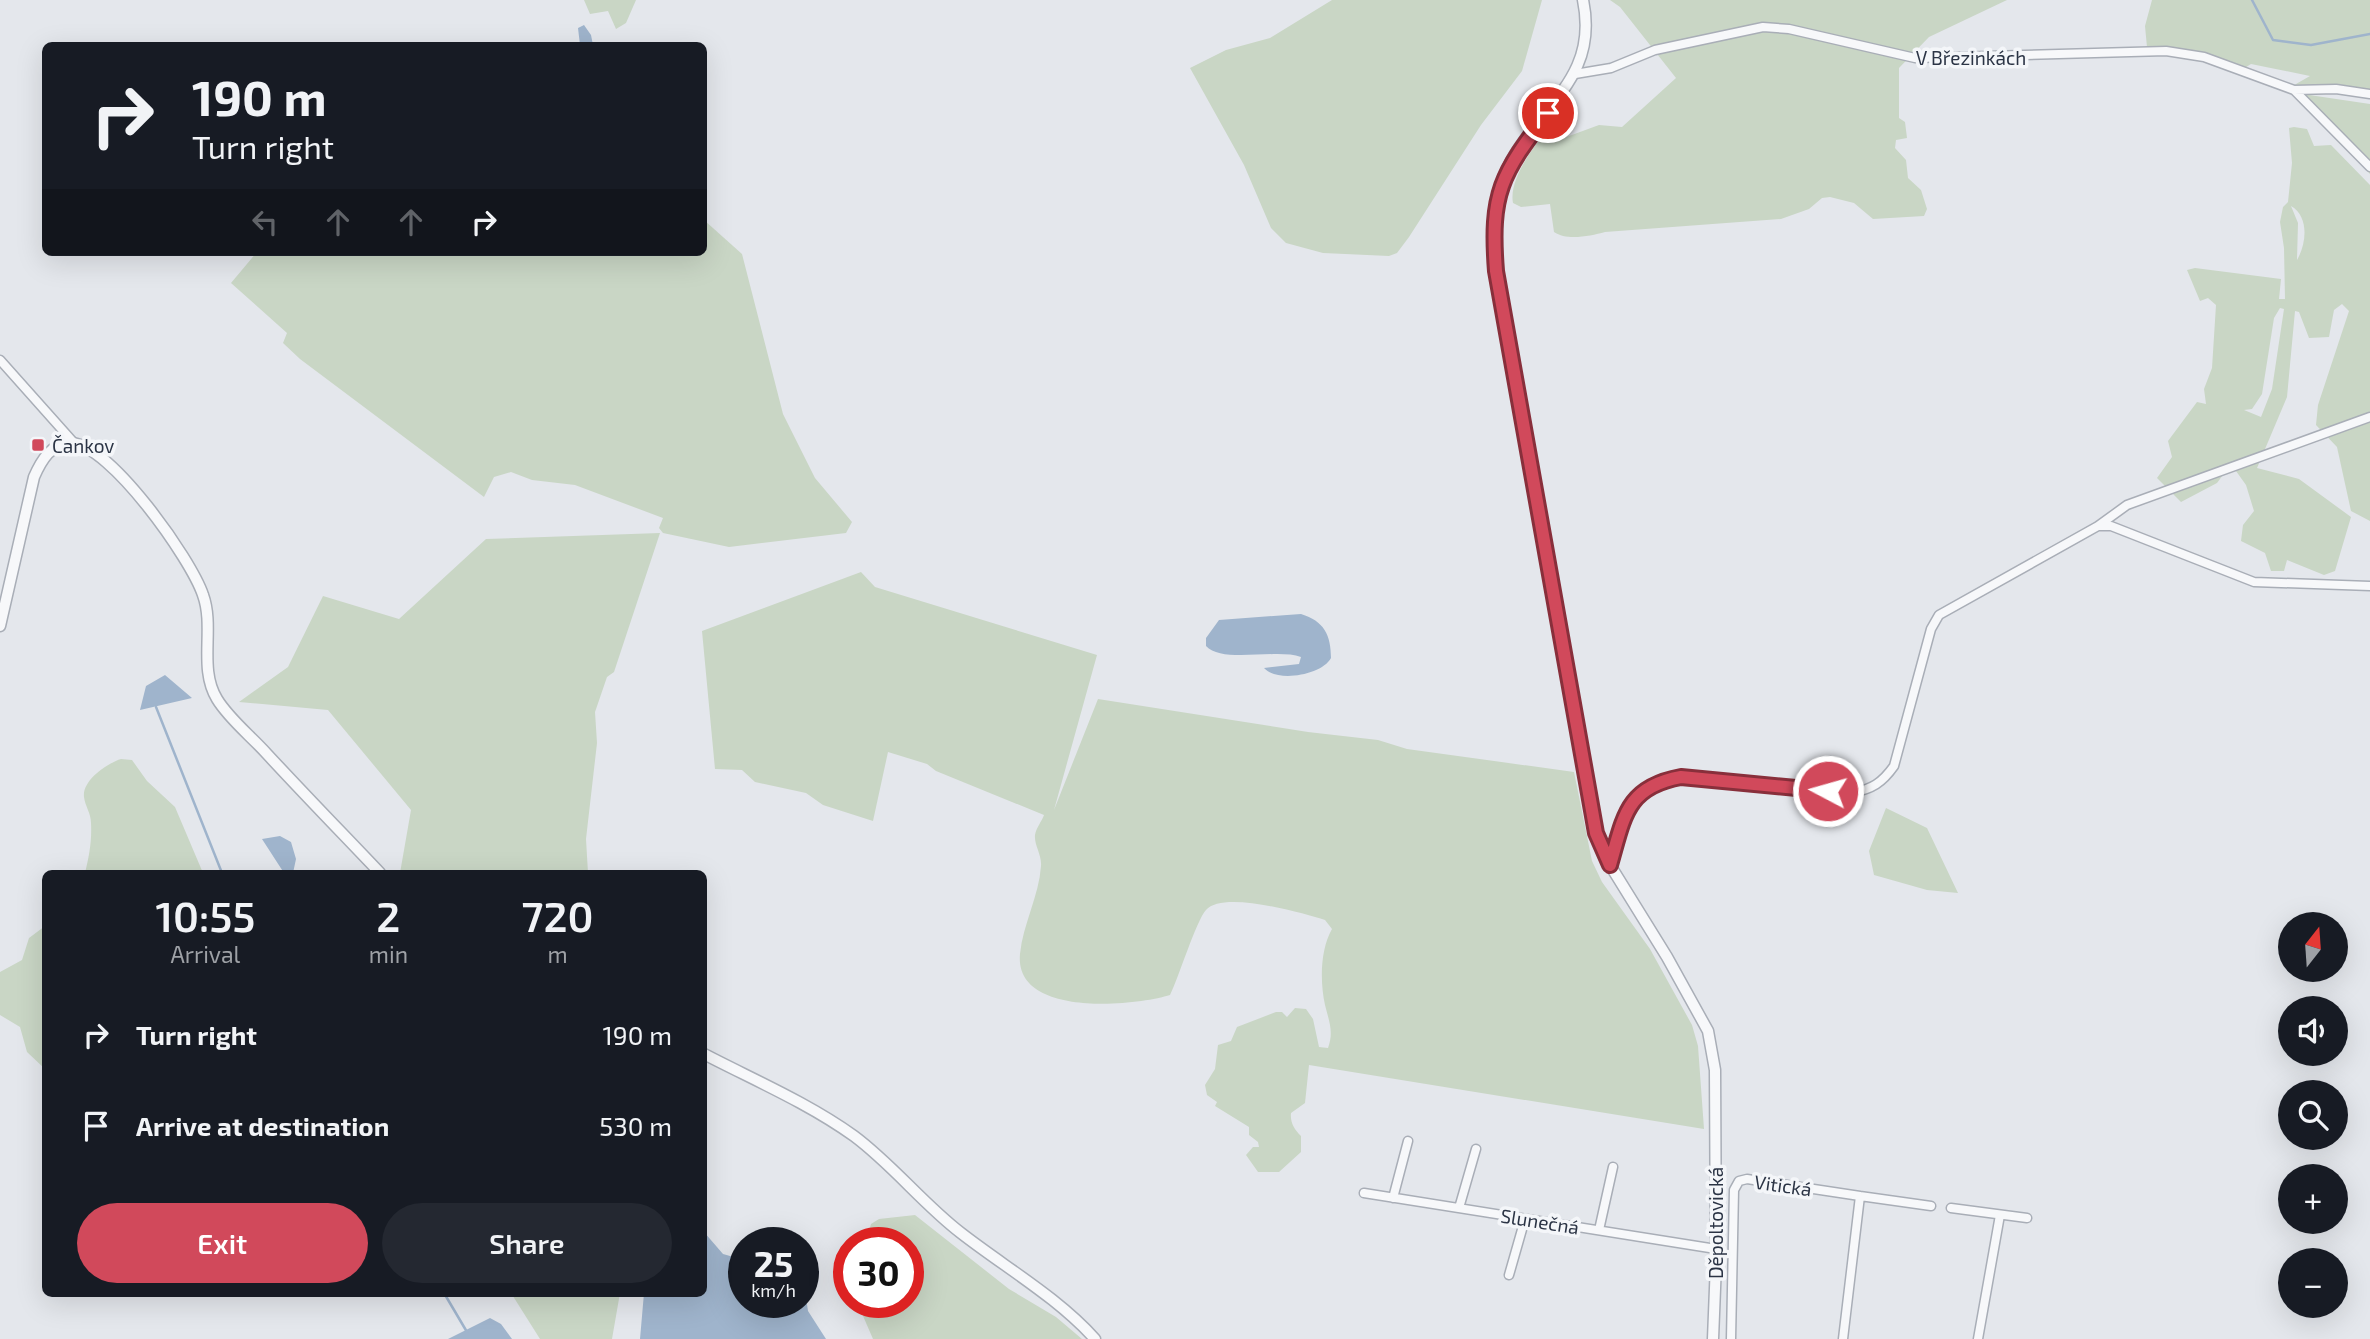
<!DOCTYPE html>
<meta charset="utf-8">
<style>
:root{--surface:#171b24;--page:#242831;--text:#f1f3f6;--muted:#9ea1a6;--accent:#d1495b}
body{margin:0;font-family:"Exo 2",sans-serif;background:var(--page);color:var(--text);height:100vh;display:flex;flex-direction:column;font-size:26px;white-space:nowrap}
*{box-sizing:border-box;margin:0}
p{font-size:23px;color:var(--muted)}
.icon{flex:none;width:38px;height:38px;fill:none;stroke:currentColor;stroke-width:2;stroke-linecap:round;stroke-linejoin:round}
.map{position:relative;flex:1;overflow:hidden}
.drawer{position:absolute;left:42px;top:870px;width:665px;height:427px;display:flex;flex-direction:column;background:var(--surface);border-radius:10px;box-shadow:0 7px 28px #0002}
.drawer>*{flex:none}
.hud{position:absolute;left:42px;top:42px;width:665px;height:214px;border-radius:10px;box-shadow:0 7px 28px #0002;background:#171b24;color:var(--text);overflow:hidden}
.needle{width:46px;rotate:17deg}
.controls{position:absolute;left:2278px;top:912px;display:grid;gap:14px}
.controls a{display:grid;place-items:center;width:70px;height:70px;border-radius:50%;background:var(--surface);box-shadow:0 7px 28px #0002;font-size:35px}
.speed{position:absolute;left:728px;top:1227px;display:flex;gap:14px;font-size:35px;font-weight:700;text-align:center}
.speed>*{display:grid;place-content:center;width:91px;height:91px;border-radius:50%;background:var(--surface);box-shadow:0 7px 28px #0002;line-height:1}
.speed small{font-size:18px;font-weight:400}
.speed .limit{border:10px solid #d22;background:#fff;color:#111}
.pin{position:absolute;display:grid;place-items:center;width:60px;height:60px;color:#fff;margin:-30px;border:4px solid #fff;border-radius:50%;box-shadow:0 2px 7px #0007}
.me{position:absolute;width:77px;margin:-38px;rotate:276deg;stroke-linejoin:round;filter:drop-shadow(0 0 5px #0008)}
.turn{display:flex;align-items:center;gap:24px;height:147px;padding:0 35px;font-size:32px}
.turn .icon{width:91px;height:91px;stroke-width:2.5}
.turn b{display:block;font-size:49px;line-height:60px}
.lanes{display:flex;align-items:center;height:66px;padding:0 35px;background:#0003;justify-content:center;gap:35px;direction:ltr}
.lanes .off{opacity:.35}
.eta{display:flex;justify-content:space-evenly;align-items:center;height:119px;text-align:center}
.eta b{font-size:42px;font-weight:600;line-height:49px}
.button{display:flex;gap:14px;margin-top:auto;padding:14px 35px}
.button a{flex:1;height:80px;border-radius:42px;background:var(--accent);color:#fff;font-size:28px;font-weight:600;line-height:80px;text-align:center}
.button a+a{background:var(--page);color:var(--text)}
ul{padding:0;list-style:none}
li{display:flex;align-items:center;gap:21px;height:91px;padding:0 35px}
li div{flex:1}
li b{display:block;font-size:26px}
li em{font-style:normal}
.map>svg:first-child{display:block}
.green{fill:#c9d6c5;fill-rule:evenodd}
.water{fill:#9fb4cc}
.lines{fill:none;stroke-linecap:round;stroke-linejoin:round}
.stream{stroke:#9fb4cc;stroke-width:2.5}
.minor-casing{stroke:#a9aeb7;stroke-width:11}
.tertiary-casing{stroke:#a9aeb7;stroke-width:13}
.minor{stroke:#f7f8fa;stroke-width:8}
.tertiary{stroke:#f7f8fa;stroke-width:10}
.route-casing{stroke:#882f3b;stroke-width:18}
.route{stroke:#d1495b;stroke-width:12}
.poi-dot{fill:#d1495b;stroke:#f4f6f9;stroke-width:2.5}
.labels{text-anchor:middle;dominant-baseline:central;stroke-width:7;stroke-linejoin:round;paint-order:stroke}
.street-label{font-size:19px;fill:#2b3445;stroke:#f4f6f9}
.poi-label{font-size:19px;fill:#2b3445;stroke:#f4f6f9;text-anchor:start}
</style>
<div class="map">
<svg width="2370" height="1339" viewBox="0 0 2370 1339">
<rect width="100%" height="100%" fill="#e4e7ec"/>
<path class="green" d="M584,0H636L626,23L616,29L608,11L590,14Z
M1332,0H1542L1522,71L1481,125L1409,237L1397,253L1389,256L1323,253L1286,243L1271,228L1244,165L1190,68L1226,50L1270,38Z
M1610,0H2007L1929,37L1899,68V118L1905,122L1907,138L1896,140L1895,148L1906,160L1908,178L1921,190L1927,209L1924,216L1873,219L1854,203L1830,197L1822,198L1809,209L1781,219L1605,232C1590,236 1567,241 1554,232L1550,204L1521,207L1513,203C1509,183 1528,154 1541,138L1550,143L1599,125L1622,127L1676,78L1620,7Z
M2152,0H2370V99L2331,91L2289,88L2310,76L2251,64L2243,69L2186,49L2147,47L2145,26Z
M2289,92L2370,104V174L2311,110Z
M2294,127L2307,129L2314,146L2331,145L2370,185V521L2351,511L2337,447L2316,425L2318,405L2349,311L2342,304L2334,310L2329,337L2309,338L2299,312L2295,311L2287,397L2257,468L2299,479L2351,517L2335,571L2324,575L2287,560L2284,571H2271L2265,553L2241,541L2243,525L2254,511L2246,485L2231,464L2217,483L2181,502L2157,478L2172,457L2168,441L2197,402L2206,404L2204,389L2212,368L2216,305L2208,298L2200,301L2187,270L2195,268L2281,279L2279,299H2285L2284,248L2280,222L2283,207L2288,202L2292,163L2289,128ZM2291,206C2310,217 2306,245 2297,260L2298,223ZM2280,308L2284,309L2272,389L2261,417L2244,410L2252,409L2262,394L2274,318Z
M704,220L742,254L783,414L815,478L852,522L846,533L729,547L663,533L659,528L663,518L575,485L532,480L511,472L494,477L484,497L300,359L283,343L287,333L231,283L257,252H704Z
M660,533L614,672L607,677L595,712L597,743L586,839L588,873H400L411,810L328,710L239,702L288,667L323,596L399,619L486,539Z
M861,572L875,587L1097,655L1054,810L1098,699L1308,732L1378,740L1407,749L1574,772L1592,861L1602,882L1650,949L1692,1025L1698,1046L1704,1129L1309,1065L1305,1103L1291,1113C1290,1122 1294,1129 1301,1136V1152L1279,1172H1258L1246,1155L1253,1147H1259L1258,1142L1249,1135V1127L1215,1106L1217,1102L1207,1095L1205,1085L1215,1069L1218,1045L1231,1041L1237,1027L1276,1012H1282L1287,1017L1295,1008L1306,1009L1313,1019L1319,1047L1328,1048C1334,1032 1329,1021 1325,1005C1320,982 1320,950 1332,929L1325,920C1302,913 1223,890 1206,910C1196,921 1179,977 1170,995C1135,1006 1014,1018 1020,954C1023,924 1039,896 1041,866C1042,855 1034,845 1035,835C1036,828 1042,821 1044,815L936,771L927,764L888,752L873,821L823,805L806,793L755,782L742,770L715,769L702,631Z
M121,759L132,760L147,781L175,807L203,873H85C89,857 92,841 91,823C91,813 85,806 84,797C82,780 108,763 121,759Z
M1886,808L1927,828L1958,893L1927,890L1874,875L1869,851Z
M45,926L46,1069H45L27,1052L20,1027L0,1015V972L22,960L29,938Z
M915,1215L1009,1289L1056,1317L1082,1339H873L857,1302H908V1242H866L871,1224L879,1219Z
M511,1293H620L612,1339H540Z"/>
<path class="water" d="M584,25L591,35L593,45H580L578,28Z
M1301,614C1324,621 1331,635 1331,658C1322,675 1277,683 1264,668L1299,664L1301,657C1277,648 1222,664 1206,646V638L1219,620Z
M165,675L192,698L140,710L146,686Z
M280,836L291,842L296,859L293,873H284L262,839Z
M704,1232L723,1254L744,1260V1302H803V1278L808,1311L826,1339H640L644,1293H704Z
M490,1318L501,1324L512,1339H448Z"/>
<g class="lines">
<path class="stream" d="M2252,0L2273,40L2311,45L2370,34
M156,707L222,873
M444,1293L467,1332"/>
<g class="minor-casing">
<path id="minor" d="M1575,74L1611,68L1655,50L1763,27L1789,29L1915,58L2166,51L2204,57L2294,90L2336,89L2370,94
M2294,90L2370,167
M0,360L74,443
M2098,526L2127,505L2370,417
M1610,865C1624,817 1626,787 1681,777L1852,793C1872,789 1882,783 1894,766L1931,629L1939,615L2098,526H2111L2254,582L2370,586
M1364,1193L1716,1249
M1860,1196L1931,1206
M1393,1198L1408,1141
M1459,1208L1476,1149
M1951,1208L2027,1218
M1599,1230L1613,1167
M1509,1275L1525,1219
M1731,1339L1734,1190L1739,1181L1747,1179L1860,1196L1843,1339
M1978,1339L2000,1215"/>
</g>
<g class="tertiary-casing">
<path id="tertiary" d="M1583,0C1599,77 1542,104 1511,161C1493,196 1493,233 1496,271L1596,833L1610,865L1667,957L1708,1031L1715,1070L1716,1263L1713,1339
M0,626L34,477C41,461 51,443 71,443C110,444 191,559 203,595C215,628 198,668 217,699C229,719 251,736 267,754C304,794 342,833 380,873
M704,1054C754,1080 808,1103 854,1136C893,1165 923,1204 961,1233C1006,1268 1057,1297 1095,1339"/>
</g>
<use href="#minor" class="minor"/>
<use href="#tertiary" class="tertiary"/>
</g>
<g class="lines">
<g class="route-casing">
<path id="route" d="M1548,113C1501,174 1490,193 1496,271L1596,833L1610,865C1624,817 1626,787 1681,777L1828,791"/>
</g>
<use href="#route" class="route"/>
</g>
<rect class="poi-dot" x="31" y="438" width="14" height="14" rx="3.5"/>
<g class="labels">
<g class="street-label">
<text x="1971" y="57">V Březinkách</text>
<text transform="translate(1783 1185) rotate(8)">Vitická</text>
<text transform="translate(1540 1221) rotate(9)">Slunečná</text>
<text transform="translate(1715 1223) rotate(-90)">Děpoltovická</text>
</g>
<g class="poi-label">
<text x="52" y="445">Čankov</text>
</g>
</g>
</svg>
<div class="controls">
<a><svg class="needle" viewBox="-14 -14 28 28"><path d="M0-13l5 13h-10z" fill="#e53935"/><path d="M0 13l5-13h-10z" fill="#9ea1a6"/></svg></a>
<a><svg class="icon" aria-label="sound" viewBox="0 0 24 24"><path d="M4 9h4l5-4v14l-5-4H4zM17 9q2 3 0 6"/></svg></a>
<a><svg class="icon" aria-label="search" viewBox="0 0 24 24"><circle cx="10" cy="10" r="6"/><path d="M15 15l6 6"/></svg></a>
<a>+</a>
<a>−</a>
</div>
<div class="speed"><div>25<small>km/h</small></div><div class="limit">30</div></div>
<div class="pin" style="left:1548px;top:113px;background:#d93025"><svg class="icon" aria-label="arrive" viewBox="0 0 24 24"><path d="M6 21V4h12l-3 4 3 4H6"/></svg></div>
<svg class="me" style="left:1828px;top:791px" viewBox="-20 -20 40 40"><circle r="17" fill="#d1495b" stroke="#fff" stroke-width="3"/><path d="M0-11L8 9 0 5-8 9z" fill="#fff"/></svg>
<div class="hud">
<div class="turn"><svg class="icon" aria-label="right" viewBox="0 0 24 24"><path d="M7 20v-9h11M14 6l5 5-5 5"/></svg><div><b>190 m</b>Turn right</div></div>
<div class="lanes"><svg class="icon off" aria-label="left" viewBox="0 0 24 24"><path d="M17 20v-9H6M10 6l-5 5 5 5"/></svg><svg class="icon off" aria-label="ahead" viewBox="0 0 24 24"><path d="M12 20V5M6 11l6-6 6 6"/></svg><svg class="icon off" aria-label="ahead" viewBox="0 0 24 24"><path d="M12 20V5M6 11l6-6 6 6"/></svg><svg class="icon" aria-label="right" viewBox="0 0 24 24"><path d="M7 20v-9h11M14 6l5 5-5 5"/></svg></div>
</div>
<section class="drawer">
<div class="eta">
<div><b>10:55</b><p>Arrival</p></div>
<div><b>2</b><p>min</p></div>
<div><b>720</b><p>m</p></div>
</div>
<ul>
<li><svg class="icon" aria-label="right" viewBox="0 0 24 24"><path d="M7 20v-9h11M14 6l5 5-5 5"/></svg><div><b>Turn right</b></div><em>190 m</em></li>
<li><svg class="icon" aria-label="arrive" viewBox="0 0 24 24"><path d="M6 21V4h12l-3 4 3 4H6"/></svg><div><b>Arrive at destination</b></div><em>530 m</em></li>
</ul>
<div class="button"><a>Exit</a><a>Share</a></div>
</section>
</div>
